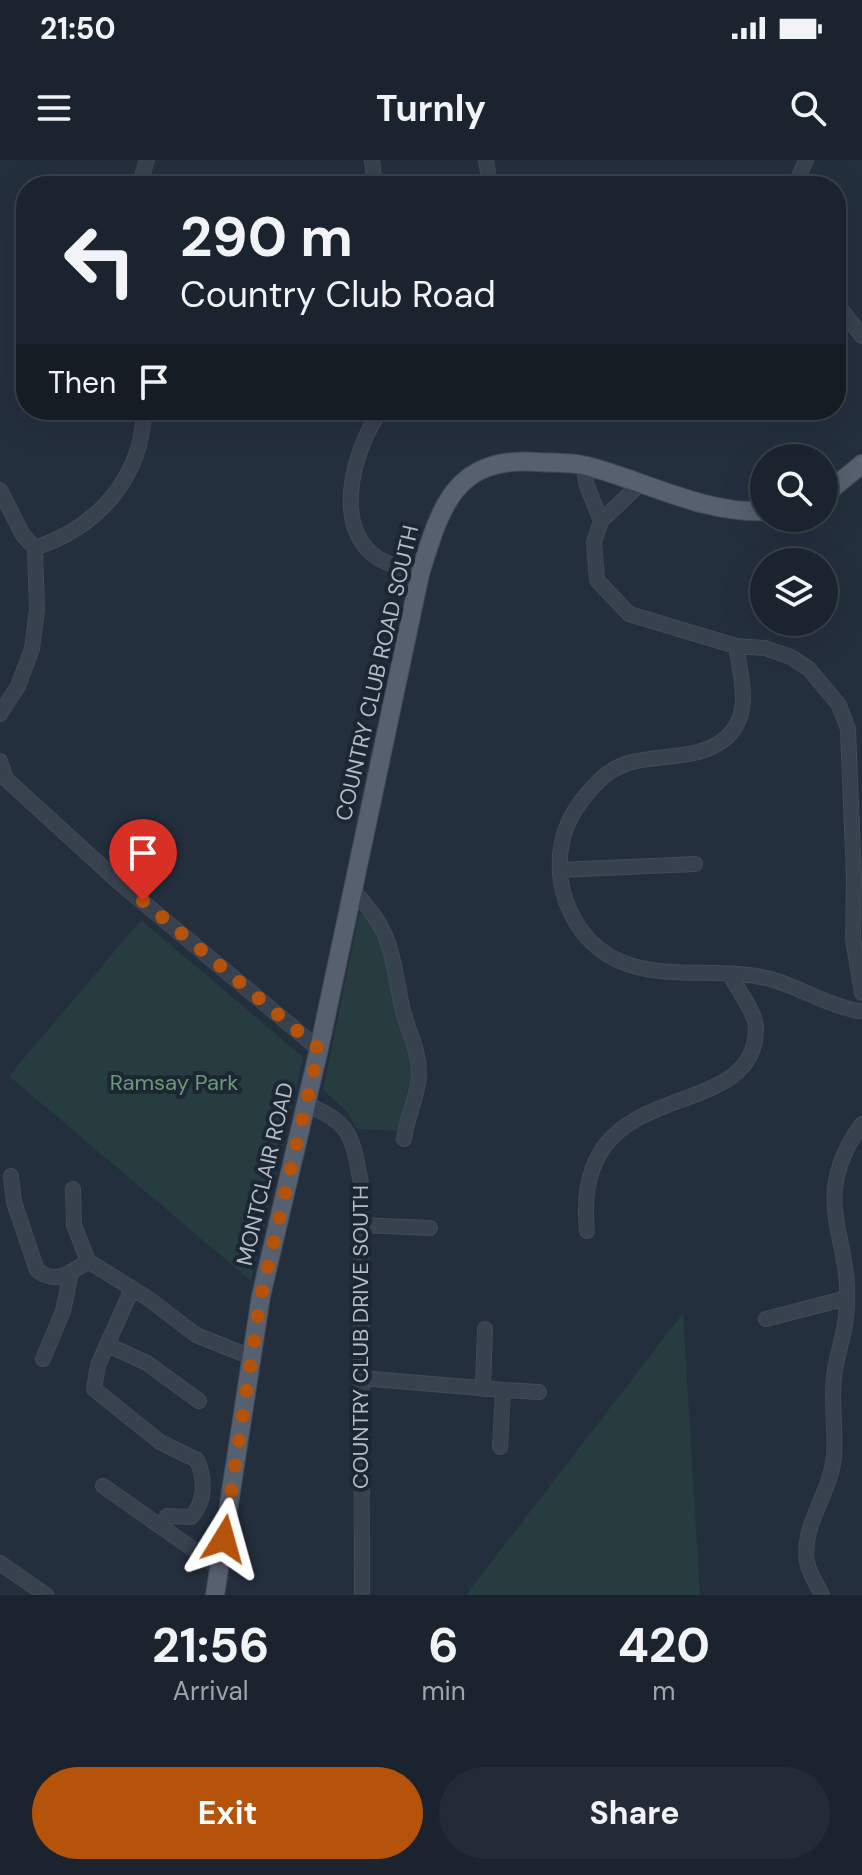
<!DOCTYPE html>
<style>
:root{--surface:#1b232e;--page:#242b36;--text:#f1f3f6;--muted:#a0a4aa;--line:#39404a;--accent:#b45309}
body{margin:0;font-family:"DM Sans",sans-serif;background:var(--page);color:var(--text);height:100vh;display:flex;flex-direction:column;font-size:30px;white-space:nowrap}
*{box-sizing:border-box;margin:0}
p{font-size:26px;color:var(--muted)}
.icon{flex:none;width:44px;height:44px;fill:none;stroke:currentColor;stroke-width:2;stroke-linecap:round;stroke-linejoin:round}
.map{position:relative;height:1435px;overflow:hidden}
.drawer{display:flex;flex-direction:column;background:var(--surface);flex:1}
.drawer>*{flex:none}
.top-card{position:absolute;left:16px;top:16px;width:830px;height:244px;border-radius:32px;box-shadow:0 8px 32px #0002,0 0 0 2px var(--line);background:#1b232e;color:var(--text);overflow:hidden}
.buttons{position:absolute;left:750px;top:284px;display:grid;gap:16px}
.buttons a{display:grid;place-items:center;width:88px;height:88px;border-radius:50%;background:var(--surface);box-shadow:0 8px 32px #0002,0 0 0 2px var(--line);font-size:40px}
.pin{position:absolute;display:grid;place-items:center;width:68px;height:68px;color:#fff;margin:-82px -34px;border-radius:50% 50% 50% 0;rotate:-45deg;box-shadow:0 0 8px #0007}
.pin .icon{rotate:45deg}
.me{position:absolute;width:88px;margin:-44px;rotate:8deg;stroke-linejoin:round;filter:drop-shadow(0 0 6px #0008)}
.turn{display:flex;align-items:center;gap:28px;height:168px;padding:0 32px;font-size:36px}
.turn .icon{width:104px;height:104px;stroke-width:2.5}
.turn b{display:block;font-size:56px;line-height:68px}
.then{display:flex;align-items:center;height:76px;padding:0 32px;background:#0003;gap:16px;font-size:30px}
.eta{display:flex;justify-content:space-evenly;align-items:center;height:136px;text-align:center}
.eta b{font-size:48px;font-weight:700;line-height:56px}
.primary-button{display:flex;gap:16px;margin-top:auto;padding:16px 32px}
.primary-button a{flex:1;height:92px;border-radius:48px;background:var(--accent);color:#fff;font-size:32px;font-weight:700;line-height:92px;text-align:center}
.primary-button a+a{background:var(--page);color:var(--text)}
.status{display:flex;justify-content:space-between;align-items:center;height:56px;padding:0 40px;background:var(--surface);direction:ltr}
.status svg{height:22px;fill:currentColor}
header{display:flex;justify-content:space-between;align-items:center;height:104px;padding:0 32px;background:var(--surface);font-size:36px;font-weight:700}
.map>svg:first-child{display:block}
.green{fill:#263c3f}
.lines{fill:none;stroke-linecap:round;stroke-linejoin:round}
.minor-casing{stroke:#414a57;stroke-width:16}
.major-casing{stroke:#414a57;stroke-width:20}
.minor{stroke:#38414e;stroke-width:14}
.major{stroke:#56606e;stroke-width:18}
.route{stroke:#b45309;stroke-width:14;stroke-dasharray:0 25.2}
.labels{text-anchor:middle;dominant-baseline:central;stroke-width:8;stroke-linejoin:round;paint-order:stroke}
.street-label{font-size:22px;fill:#b4bcc9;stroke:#1d2633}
.park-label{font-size:22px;fill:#6b9a76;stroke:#1d2633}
</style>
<div class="status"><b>21:50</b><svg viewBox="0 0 49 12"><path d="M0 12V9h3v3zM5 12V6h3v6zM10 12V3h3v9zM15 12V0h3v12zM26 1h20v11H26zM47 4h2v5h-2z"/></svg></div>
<header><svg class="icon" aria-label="menu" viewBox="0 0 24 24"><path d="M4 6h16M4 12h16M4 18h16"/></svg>Turnly<svg class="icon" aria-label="search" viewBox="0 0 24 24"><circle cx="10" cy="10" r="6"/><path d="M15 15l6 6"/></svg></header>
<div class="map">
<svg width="862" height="1435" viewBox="0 0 862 1435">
<rect width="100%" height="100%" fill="#242f3e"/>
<path class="green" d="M365,753L382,768L415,903L397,971L357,969L347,951L323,930L359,755Z
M141,760L303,897L251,1121L9,916Z
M683,1153L700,1435H466Z"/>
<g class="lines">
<g class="minor-casing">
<path id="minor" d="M372,0L375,26
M486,0L490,26
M139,26L147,0
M676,26H724
M795,26L806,0
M836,143L862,176
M381,250C356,285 334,355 369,391C382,404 403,408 420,414
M584,305L586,323L601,361L594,382L597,420L629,454L736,486L765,488L791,497L809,509L839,545L848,569L854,719L853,779L862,833
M0,330L23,375L35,388L37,450L32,489L18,526L0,554
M601,361L641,323
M35,388C98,367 142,318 144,250
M736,486C741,517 753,554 726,578C691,608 636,586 602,618C573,645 557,674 560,714C562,735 569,753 581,770C628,834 708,801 774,820C803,829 829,846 859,851
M0,601L6,619L120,723L319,889
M560,710L695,704
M352,730C393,770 391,794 402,847C407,870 419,888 419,913C419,934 406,958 404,979
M307,945C352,963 352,977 361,1023L362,1435
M11,1016L14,1042L37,1110C56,1125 71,1113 88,1101
M73,1029L74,1065L88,1101L149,1139L196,1175L251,1197
M361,1065L430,1068
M587,1071C570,906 756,970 756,868C756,853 737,828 729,814
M132,1129L98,1205L94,1229L160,1282L197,1300C205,1319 206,1342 191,1357L167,1356
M766,1159L847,1138
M110,1186L147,1203L199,1241
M43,1199L63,1151L71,1113
M361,1218L503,1230L500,1287
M483,1229L485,1169
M503,1230L539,1232
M103,1326L220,1408
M0,1403L46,1435
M822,1435C817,1425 809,1413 807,1402C801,1365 831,1333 834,1296C836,1270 831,1243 834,1217C836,1197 844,1177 846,1157C856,1078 805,1043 862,964"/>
</g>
<g class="major-casing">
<path id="major" d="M824,335L862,304
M215,1435L261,1136L319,889L420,414C441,345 455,296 538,302C554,303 572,302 587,306C645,321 704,354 764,351"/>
</g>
<use href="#minor" class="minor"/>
<use href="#major" class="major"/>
</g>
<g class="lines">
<path class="route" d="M143,741L319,889L261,1136L224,1379"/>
</g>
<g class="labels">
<g class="street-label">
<text transform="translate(377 513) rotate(-77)">COUNTRY CLUB ROAD SOUTH</text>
<text transform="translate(265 1014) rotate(-77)">MONTCLAIR ROAD</text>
<text transform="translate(360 1177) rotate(-90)">COUNTRY CLUB DRIVE SOUTH</text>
</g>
<g class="park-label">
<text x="174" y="922">Ramsay Park</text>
</g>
</g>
</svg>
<div class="buttons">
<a><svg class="icon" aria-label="search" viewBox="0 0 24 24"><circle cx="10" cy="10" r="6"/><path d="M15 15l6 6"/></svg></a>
<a><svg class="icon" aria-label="layers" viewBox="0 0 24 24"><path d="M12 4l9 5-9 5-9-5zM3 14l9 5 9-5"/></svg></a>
</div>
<div class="pin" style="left:143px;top:741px;background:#d93025"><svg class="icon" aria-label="arrive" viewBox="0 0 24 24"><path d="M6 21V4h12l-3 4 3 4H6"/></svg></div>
<svg class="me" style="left:224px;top:1379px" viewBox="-20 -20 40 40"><path d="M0-17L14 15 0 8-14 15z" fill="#b45309" stroke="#fff" stroke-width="4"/></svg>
<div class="top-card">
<div class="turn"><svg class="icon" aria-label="left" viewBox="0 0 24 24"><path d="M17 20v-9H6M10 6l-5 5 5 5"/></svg><div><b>290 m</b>Country Club Road</div></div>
<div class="then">Then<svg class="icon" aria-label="arrive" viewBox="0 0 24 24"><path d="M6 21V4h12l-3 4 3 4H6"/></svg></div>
</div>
</div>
<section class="drawer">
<div class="eta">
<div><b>21:56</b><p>Arrival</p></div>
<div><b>6</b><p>min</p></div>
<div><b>420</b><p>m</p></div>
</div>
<div class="primary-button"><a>Exit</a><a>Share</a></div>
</section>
